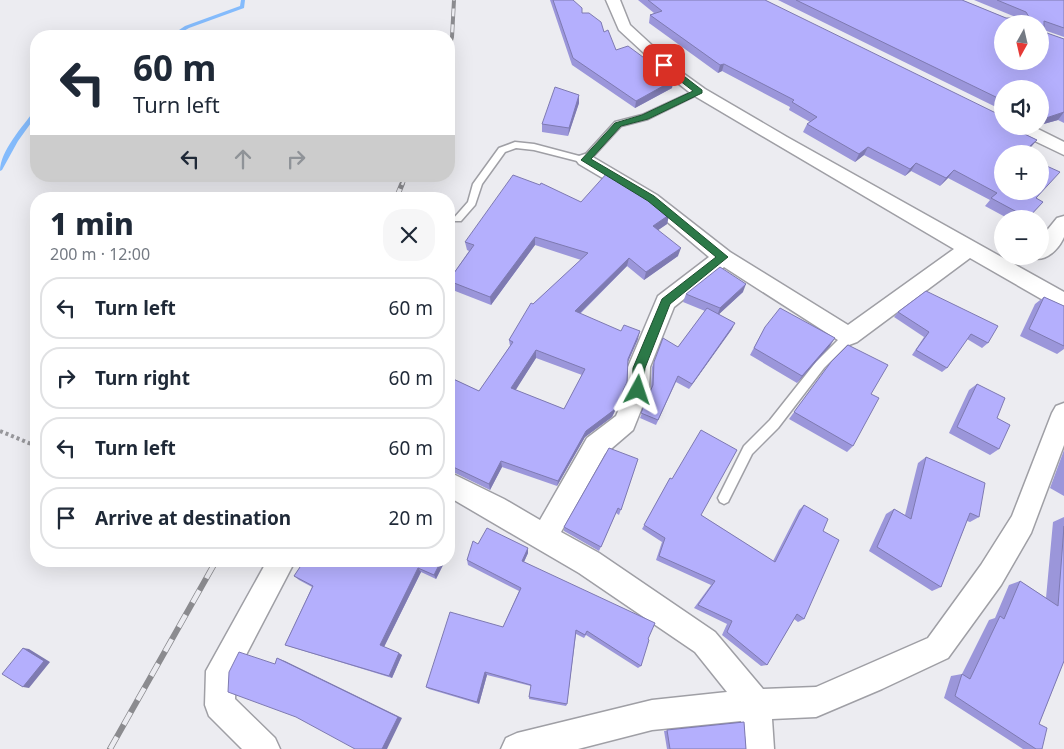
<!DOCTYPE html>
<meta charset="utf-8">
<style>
:root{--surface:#fff;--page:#f6f6f7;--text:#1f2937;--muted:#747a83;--line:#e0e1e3}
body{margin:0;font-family:"Noto Sans",sans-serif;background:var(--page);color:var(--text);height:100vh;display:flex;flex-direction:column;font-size:19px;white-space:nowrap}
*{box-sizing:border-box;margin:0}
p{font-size:16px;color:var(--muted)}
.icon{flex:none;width:28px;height:28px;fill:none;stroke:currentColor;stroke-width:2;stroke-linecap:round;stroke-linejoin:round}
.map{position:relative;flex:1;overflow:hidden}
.drawer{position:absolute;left:30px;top:192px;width:425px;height:375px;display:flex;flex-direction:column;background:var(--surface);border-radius:20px;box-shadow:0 5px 20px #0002}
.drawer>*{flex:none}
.hud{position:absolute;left:30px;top:30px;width:425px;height:152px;border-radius:20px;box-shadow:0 5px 20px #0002;background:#fff;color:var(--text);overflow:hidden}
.needle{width:32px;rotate:188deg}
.buttons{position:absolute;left:994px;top:15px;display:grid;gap:10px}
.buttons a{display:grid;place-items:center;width:55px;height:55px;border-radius:50%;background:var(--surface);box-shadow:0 5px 20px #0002;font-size:25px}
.pin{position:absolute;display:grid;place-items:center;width:42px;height:42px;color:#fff;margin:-21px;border-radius:10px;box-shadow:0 2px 8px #0006}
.me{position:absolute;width:55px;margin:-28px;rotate:5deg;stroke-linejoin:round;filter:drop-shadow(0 0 4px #0008)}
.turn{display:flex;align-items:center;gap:18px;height:105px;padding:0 20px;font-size:22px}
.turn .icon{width:65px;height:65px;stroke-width:2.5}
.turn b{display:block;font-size:35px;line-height:42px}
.lanes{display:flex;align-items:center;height:48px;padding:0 20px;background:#0003;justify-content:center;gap:25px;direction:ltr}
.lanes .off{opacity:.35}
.round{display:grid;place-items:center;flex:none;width:52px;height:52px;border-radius:20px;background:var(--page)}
.overview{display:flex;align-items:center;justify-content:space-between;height:85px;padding:0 20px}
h1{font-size:30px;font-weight:800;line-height:38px}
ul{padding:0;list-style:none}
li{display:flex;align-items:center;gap:15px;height:62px;margin:0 10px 8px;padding:0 10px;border:2px solid var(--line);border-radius:20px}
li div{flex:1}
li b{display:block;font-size:19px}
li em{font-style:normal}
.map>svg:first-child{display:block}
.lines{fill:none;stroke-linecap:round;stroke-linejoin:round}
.stream{fill:#84bbfc;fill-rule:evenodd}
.lane-casing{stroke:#9f9fa5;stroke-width:3}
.street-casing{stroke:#9f9fa5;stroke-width:3}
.path{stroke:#97979b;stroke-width:4;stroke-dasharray:3 3;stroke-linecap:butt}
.lane{fill:#fff;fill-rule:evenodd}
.street{fill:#fff;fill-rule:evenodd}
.rail-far2-casing{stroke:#8b8b8f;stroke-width:4}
.rail-far1-casing{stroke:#8b8b8f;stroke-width:5.5}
.rail-casing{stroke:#8b8b8f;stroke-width:6}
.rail-far2{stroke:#ececf1;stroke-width:2.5;stroke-dasharray:8;stroke-linecap:butt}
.rail-far1{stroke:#ececf1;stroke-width:4;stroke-dasharray:11;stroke-linecap:butt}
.rail{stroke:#ececf1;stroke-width:4.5;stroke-dasharray:14;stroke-linecap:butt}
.wall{fill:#9b96da;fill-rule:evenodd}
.shaded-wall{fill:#7e7ab1}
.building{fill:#b4affd;stroke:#7e7ab1;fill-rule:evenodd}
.route{fill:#2c7948;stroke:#1d4f2f}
</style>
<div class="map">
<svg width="1064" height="749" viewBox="0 0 1064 749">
<rect width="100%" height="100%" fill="#ececf1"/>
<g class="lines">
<path class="stream" d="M241,0H245L244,8L189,28L175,36H170L185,26L240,6Z
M36,110V116L18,141L2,170L0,171C0,151 23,126 34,111Z"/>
<g class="lane-casing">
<path id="lane" d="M696,90L703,92L648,119L621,126L588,162L585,163L534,150L516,148L505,152L482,184L475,205L461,221H455L453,219L468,202L473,184L499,148L515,142L534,144L583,157L615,122L642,115Z
M849,332L853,333L854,336L853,339L824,368L778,428L752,454L728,502L724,504L720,502L718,498L744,446L770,420L816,362L845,333Z"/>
</g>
<g class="street-casing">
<path id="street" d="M606,0H620L630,25L680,71L705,89L787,137L1064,292V310L1057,308L970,258L857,342L849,345L841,342L724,267L674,307L650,367L649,390L633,430L605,454L561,532L599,553L715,632L763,689L816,687L928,638L981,565L1012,516L1052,413L1056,406L1064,403V445L1031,533L1001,585L948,658L882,689L816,717L772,719L774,749H742L741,721L652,730L578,749H501L506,738L517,733L652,700L727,692L695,652L579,573L449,497V472L504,499L540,520L587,438L616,416L627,390L628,367L658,296L709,257L645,203L579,164L576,160L579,156L585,154L591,156L657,195L730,252L848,325L954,249L693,95L670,77L619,30Z
M1010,126H1032L1064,142V155L1012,130Z
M1064,216C1064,222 1064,232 1064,237C1059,249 1046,262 1033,258L1032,256H1040V239L1057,218Z
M267,561H295L236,674L235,699L275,738L280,749H242L209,716L205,705L206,671Z"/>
</g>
<path class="path" d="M0,431L36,446"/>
<use href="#lane" class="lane"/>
<use href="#street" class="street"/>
<g class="rail-far2-casing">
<path id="rail-far2" d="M449,48L452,37L454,0
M402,185L406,176"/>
</g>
<g class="rail-far1-casing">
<path id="rail-far1" d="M396,199L402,184"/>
</g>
<g class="rail-casing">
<path id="rail" d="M110,749L216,561"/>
</g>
<use href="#rail-far2" class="rail-far2"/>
<use href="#rail-far1" class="rail-far1"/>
<use href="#rail" class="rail"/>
</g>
<path class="wall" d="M550,0H573L582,13L604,32L616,50L672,88L635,108L572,65Z
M638,0H765L1002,126H1020L1017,130L1037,140L1030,148L1002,154L1036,198L1043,202L1027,219H1009L985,206L990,200L948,178L940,186L911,171L905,176L864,155L855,162L803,132L807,124L810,122L789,110L790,107L722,71L718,73L649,23L650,15L654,13Z
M778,0H962L1006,18H1018L974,0H1064V37L1044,30V32L1064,39V123L1058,120L1040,125V89H1002V110Z
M579,95V103L568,136L542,132V124Z
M581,202L669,215L667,224L658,230L678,256L644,280L627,266L580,314L638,339L628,362L627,382L625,390L612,417L585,437L557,486L502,467L490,490L449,470V377L479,391L510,346L509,340L533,304L581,260L535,245L491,305L450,289L449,280L469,251L467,250L465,242ZM536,358L582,375L564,409L515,390Z
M926,291L988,343L982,348L967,339L947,368L942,372L912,355L924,337L894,317L898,312Z
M743,292L719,314L732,329L689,389L676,382L656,425L640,418L651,390L652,367L654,362L678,347L705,311L683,302L686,294Z
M1044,297L1064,306V349L1057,354L1020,336L1035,304Z
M765,327L830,346L797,383L750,355Z
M831,362L871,394L853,446L847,452L789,419Z
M977,384L999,449L990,455L949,433L969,390Z
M1064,450V496L1050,488Z
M926,457L979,517L970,522L967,521L941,587L932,591L869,551L886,514L894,509L905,515L918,463Z
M638,459L619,515L616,513L599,551L564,531V527Z
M670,478L701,515L773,561L799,510L804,505L823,531L804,619L798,622L794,619L767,665L761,666L722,635L727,624L694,608L711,585L656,560L662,542L642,529Z
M1064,517V661L1039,724L1042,749H1023L944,698L951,676L962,674L989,620L995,618L1009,585L1020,581L1046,598L1053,522Z
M478,544L528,548V553L524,562L648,639L641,666L638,668L586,635L584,638L576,634L567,704L566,706L529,699L531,686L487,675L479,704L429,689L426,687L503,627L519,591L468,565L467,560Z
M304,561H445L436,579L421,572L384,647L402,655L392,678L291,647L285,645L312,587L299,580L294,576Z
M744,722L746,749H667L664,731Z"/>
<path class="shaded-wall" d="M724,64L722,71L718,73L720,65Z
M674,80L672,88L635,108L636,101Z
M579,95V103L568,136L569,128Z
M1064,112L1058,120L1040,125V122L1043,119Z
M1018,126H1020L1014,133L1012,128Z
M1037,140L1030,148L1023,154H1021Z
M868,147L864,155L855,162L859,154Z
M916,163L911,171L905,176L910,169Z
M954,170L948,178L940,186L946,178Z
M669,215L667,224L651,235L653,226Z
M535,237V245L491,305L490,297Z
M681,248L678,256L644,280L646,272Z
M629,258L627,266L574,319L575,311Z
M746,284L743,292L717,316L720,308Z
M735,323L732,329L689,389L692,384Z
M640,331L638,339L626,366L628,359Z
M835,338L830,346L797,383L802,376Z
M536,350V358L512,396L511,388Z
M627,382L625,390L612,417L585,437L557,486L558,481L586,431Z
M501,461L502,467L490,490L489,484Z
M453,533L455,538L449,552V543Z
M528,548V553L522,566V561Z
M441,561H445L436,579L434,575Z
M418,568L421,572L384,647L380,645Z
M23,648L29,649L50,662L29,688L23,687Z
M399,653L402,655L392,678L389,676Z
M277,658L285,661L402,718L387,749H382Z
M485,672L487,675L479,704L477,702Z"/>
<path class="building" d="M553,0H573L582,8V13H589L601,22L604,32L608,30L616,50L628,46L674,80L636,101L573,58Z
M648,0H765L1002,116V126H1018L1012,128L1037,140L1021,154H1002V191H1040V163L1060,172L1036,198L1043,202L1028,218L991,198L997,193L954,170L946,178L916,163L910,169L868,147L859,154L807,124L817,117L792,102L794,100L724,64L720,65L650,15L662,11Z
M796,0H962L1006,18H1027L1029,17L1026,12L997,0H1064V28L1044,21V32L1064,39V112L1043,119L1040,117V89H1002V100ZM1002,24H1040V61H1002Z
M555,87L579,95L569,128L542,124Z
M607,173L633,188L669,215L653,226L681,248L646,272L629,258L575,311L621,331L624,325L640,331L628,359L627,382L614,410L586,431L558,481L501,461L489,484L449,465V377L479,391L513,342L509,340L531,303L533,304L588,253L535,237L490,297L449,281V280L474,245L465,242L513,175L540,185L541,183L581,202ZM536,350L585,369L564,409L511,388Z
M720,267L746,284L720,308L686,294Z
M926,291L998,326L988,343L971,334L947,368L916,350L929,332L898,312Z
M1044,297L1064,306V346L1029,329Z
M707,308L735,323L692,384L678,376L658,420L641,413L653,385L654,362L663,338L678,347Z
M780,308L835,338L802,376L754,348L765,327Z
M848,345L888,365L871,394L879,398L853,446L794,412L831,362Z
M977,384L1005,398L997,418L1010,425L999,449L957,427Z
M701,430L737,450L701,515L775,562L804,505L828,519L823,531L839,540L804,619L797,614L767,665L727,632L732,621L698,605L715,581L659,556L665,538L644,525L670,478L672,479Z
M609,448L638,459L621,510L618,508L601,547L564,527Z
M926,457L985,483L979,517L970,513L941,587L877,547L894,509L911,519Z
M1064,526V661L1039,724L1047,728L1042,749H1036L955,696L962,674L970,679L1000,616L1004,619L1020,581L1058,606Z
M487,528L528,548L522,561L655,623L648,639L649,640L641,666L587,631L585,635L576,630L567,704L529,697L531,685L485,672L477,702L426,687L450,612L503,627L521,588L467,560L473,541L478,544Z
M449,531L453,533L449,543Z
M304,561H441L434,575L418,568L380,645L399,653L389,676L285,645L313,586L294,576Z
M23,648L44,661L23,687L2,674Z
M239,652L275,664L277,658L398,717L382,749H355L296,717L228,692L229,672Z
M744,722L746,749H670L667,730Z"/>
<path class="route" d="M661,63H667L702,90V93L648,119L621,126L591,159L654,196L728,257L670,304L645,368L642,393H634L632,390L633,368L662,299L716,257L648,201L581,160L615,123L642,115L693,91L661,66Z"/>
</svg>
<div class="buttons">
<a><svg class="needle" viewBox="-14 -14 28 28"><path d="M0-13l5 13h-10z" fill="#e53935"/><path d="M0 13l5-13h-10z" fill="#747a83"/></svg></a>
<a><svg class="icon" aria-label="sound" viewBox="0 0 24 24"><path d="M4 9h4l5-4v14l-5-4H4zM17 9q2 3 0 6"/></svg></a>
<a>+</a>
<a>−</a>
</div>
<div class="pin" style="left:664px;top:65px;background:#d93025"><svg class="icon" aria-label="arrive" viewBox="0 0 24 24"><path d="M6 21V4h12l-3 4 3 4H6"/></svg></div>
<svg class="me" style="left:638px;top:390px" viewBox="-20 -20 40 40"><path d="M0-17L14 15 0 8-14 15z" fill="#2c7948" stroke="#fff" stroke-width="4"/></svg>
<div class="hud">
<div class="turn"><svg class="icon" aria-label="left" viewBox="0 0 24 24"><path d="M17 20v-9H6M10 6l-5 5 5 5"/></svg><div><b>60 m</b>Turn left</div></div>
<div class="lanes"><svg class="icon" aria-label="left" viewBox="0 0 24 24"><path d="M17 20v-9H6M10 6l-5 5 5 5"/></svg><svg class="icon off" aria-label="ahead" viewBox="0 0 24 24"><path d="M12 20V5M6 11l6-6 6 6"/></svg><svg class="icon off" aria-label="right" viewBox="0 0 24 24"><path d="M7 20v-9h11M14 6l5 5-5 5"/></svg></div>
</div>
<section class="drawer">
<div class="overview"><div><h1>1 min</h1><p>200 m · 12:00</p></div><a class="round"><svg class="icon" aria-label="close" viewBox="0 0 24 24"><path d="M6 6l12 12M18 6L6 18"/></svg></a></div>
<ul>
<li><svg class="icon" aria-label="left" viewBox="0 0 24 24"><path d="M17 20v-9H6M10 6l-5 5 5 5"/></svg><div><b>Turn left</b></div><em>60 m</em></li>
<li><svg class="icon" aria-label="right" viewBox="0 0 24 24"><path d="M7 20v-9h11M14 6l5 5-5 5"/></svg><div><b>Turn right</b></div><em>60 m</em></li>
<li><svg class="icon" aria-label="left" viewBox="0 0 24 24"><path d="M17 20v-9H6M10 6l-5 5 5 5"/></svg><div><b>Turn left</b></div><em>60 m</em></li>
<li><svg class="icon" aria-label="arrive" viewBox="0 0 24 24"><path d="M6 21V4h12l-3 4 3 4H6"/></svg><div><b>Arrive at destination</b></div><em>20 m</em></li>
</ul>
</section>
</div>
